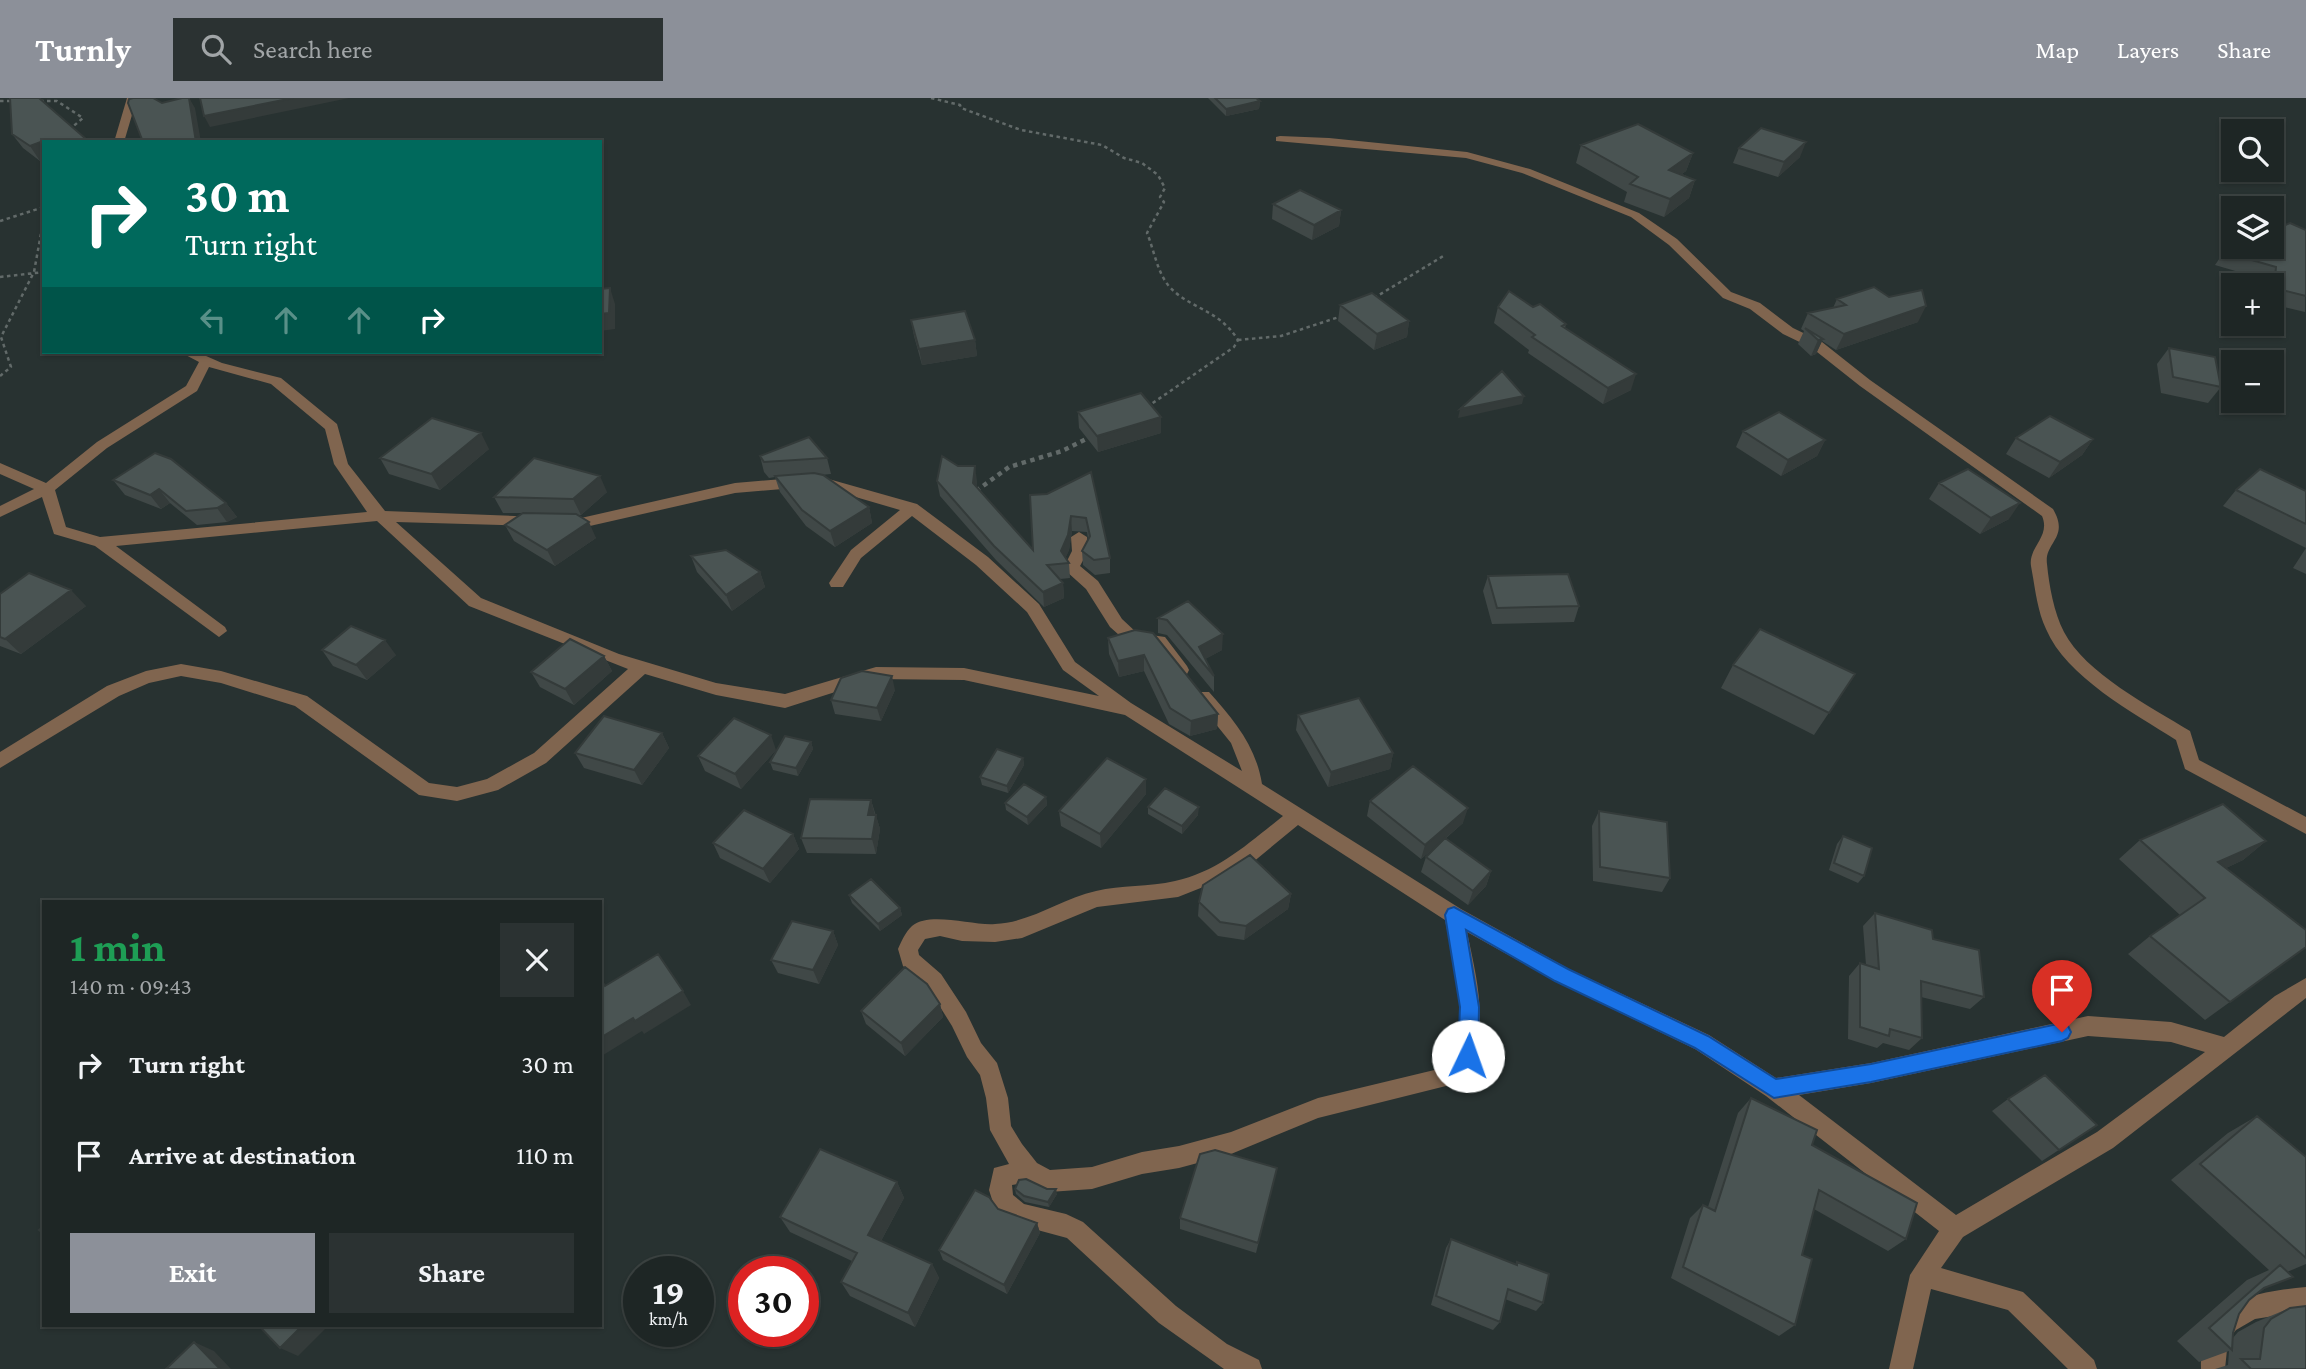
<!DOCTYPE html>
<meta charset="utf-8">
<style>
:root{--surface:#1e2625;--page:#2b3232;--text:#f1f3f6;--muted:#a1a5a7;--line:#3c4342;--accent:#8c9099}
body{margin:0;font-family:"Crimson Pro",serif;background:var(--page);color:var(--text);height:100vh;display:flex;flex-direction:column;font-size:26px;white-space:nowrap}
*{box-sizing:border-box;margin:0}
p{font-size:23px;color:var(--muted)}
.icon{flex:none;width:38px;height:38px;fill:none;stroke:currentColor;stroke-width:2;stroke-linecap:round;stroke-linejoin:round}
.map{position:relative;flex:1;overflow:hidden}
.sheet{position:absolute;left:42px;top:802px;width:560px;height:427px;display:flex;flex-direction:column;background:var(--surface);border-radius:0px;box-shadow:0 2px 5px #0004,0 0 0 2px var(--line)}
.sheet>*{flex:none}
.guide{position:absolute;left:42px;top:42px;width:560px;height:214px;border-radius:0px;box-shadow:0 2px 5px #0004,0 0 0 2px var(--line);background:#00695c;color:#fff;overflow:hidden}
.controls{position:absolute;left:2221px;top:21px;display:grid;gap:14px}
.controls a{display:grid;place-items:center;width:63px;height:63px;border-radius:0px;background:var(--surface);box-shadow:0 2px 5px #0004,0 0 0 2px var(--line);font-size:35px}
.speed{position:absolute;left:623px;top:1158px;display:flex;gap:14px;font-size:35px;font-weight:700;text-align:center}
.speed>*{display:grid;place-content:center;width:91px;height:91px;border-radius:50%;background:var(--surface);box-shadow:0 2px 5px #0004,0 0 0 2px var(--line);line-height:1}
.speed small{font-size:18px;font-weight:400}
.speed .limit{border:10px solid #d22;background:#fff;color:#111}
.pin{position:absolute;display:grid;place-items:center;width:60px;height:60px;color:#fff;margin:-72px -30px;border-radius:50% 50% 50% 0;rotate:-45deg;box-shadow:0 0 7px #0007}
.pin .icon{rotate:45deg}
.me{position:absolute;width:77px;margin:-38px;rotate:3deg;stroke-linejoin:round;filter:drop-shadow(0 0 5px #0008)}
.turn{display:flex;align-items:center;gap:24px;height:147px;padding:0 28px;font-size:32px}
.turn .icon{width:91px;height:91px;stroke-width:2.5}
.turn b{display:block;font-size:49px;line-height:60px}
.lanes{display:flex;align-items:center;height:66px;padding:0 28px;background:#0003;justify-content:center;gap:35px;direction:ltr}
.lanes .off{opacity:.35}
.round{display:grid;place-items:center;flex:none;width:74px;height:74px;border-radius:0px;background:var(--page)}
.head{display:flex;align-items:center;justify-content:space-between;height:119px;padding:0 28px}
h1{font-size:42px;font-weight:700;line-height:52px;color:#1e9e55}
.primary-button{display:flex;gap:14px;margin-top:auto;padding:14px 28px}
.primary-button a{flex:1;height:80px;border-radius:0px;background:var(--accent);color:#fff;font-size:28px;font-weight:700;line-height:80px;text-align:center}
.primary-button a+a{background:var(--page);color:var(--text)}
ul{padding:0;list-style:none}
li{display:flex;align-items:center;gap:21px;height:91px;padding:0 28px}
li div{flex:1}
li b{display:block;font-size:26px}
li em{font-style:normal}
header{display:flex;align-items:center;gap:42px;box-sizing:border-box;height:98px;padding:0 35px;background:var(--accent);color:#fff}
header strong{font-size:33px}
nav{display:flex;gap:38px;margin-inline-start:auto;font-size:24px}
.search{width:490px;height:63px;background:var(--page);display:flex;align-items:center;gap:18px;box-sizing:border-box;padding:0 24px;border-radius:0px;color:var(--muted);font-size:26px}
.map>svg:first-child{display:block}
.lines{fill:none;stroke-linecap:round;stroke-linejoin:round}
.path-far1{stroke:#626a69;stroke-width:2.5;stroke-dasharray:3.5 3.5;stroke-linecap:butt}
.path{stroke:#626a69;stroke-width:4.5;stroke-dasharray:4.5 4.5;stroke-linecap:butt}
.minor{fill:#80654f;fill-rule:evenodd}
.wall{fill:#404847}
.shaded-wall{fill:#343b3a}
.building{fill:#4a5453;stroke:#343b3a;stroke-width:2}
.route{fill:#1a73e8;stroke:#114b97;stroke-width:2}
</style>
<header>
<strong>Turnly</strong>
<div class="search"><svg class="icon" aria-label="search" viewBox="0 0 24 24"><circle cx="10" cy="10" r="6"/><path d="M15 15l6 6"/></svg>Search here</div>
<nav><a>Map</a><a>Layers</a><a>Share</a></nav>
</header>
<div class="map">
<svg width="2306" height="1271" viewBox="0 0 2306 1271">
<rect width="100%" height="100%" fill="#283231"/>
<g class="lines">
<path class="path-far1" d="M931,0L960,7L961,10L1021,32L1102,47L1124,60L1142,65L1158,77L1165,90L1160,99L1164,104L1147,135C1154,152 1157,173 1168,187C1188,211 1218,210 1238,242L1234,249L1147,309
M0,3H13
M40,3H57L83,20L70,31
M0,123L44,109
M0,179L44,174
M1374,200L1445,157
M1238,242L1281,238L1342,218
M0,278L11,269L1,239L34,174L44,119"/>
<path class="path" d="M976,393L1009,369L1062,353L1090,339"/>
<path class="minor" d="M127,0H137L124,44H114Z
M1280,38L1329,40L1467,54L1530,71L1639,115L1677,141L1731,194L1760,205L1793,230L1822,244L1870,282L2053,411C2070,440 2044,444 2047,466C2049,487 2054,515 2064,534C2085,575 2151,609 2190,633L2199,662L2306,719V736L2185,671L2176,642C2134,615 2066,579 2046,531C2037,512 2035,489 2031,468C2028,449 2051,439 2042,418L1860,288L1812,250L1783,236L1750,211L1723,200L1669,147L1631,119L1522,75L1466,60L1276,43V39Z
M180,254H197L222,265L281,280L337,326L348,366L385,413L540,419L543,423L540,427L535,428L396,424L481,500L619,556L716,585L785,596L876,569L964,570L1099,598L1063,572L1027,514L976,467L912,418L861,460L843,489H831L829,485L851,452L900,412L818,388L735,395L581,430L566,429L558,424L566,419L581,420L735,385L818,378L917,406L988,459L1039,506L1075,564L1131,605L1242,673L1231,645L1194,599L1197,594H1209C1234,622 1256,648 1262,686L1461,811L1569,871L1709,937L1776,980L1871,965L2088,918L2171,924L2224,939L2275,898L2306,880V900L2113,1050L1963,1139L1941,1170L2023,1194L2094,1262L2097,1271H2068L2008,1212L1931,1191L1913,1271H1889L1910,1177L1939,1133L1766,998L1695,951L1555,883L1467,834C1479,890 1489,929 1466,983L1318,1020L1231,1056L1179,1070L1142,1076L1092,1091L1049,1094L1028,1084L1012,1087L1013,1097L1024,1106L1066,1116L1083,1124L1176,1208L1227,1246L1259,1262L1262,1271H1224L1159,1225L1067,1140L1019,1127L1002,1119L995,1111L989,1092L994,1070L1009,1066L990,1032L986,1000L980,977L967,959L952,928L927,888L903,868L898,851C901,844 906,833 912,828C930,813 973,828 995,826C1032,824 1061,801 1096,793C1121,787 1149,789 1175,783C1218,774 1250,744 1283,718L1125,617L964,582L876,581L785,610L716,597L645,576L546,665L498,692L457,703L419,697L295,608L221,585L181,578L149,585L119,598L0,670V654L107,588L146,573L181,566L221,573L307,598L429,685L457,689L487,681L534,655L628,571L469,508L377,423L116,448L225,529L227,533L219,539L95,448L54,436L42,399L0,419V408L34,391L0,376V365L46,385L97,344L186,288L199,264ZM209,269L271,286L325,331L334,366L367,414L100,439L66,429L55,392L107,350L197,293ZM1298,727L1445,822C1454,869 1472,922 1451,968L1318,1000L1231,1034L1179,1048L1142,1054L1092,1069L1050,1072L1037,1065L1022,1046L1011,1028L1008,1000L997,965L981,945L966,914L941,876L919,857L918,852L925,841L940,838L962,843L995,844L1022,840L1097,809L1178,799L1241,774ZM2088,938L2171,944L2205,954L2097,1034L1956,1117L1799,997L1871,985Z
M1079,434L1087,439L1088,453L1080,468L1098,483L1122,521L1137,535L1165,539L1187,568L1189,572L1187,576H1175L1154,548L1127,544L1110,529L1086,491L1066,473L1064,469L1072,453L1071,439Z
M2306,1189V1213L2255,1221L2236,1232L2228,1242L2225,1271H2201C2201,1203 2249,1195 2306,1189Z"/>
</g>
<path class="wall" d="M1208,0H1256L1260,3L1259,11L1226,18Z
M12,36L44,44L40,63L23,50Z
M1581,47L1693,55L1686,73L1682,76L1695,82L1689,100L1664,119L1624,104L1627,94L1576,65Z
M1739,50L1800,59L1778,79L1733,65Z
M1273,106L1341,112L1339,128L1312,142L1272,121Z
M2306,132L2305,214L2272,206V187H2266V182L2215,167L2224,154Z
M1837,201L1918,224L1836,252L1822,243L1816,256L1811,258L1798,246L1804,233L1801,231L1808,215L1833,210Z
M1340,207L1409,223L1407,239L1374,252L1338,223Z
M1498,209H1533L1566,226L1565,230L1631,292L1603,306L1528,255L1529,252L1494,225Z
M911,222L975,242L977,258L922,267L914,238Z
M2169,250L2221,289L2208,305L2161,295L2157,266Z
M1078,314L1161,319V335L1098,354L1079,330Z
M1743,333L1825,342L1817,358L1781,378L1736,349Z
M2016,340L2093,341L2082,357L2049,380L2006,356Z
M489,351L440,392L389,376L380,360Z
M760,358L827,360L831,376L820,377L869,409L872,425L835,449L806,428L780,394L775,379L769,380L764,374Z
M1091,374L1110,460V475L1095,477L1083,467L1082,453L1088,441L1087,434L1072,433L1069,452L1065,460L1069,465L1070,480L1060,481L1063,485L1064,500L1044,509L996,462L940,398L937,383H977L976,389L1033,452L1047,396Z
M113,382L226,405L237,419L227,424L197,427L170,405L161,411L125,397Z
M1939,385L2009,421L1980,436L1929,401Z
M2236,392L2306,393V450L2223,408Z
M607,394L581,417H578L596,440L555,468L514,443L505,427L523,415H503L494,399Z
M2306,450V476L2293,470Z
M691,458L760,474L765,489L732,513L697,474Z
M1488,478L1579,508L1574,524L1492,526L1483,493Z
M0,496L86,508L21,556L0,548Z
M1188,503L1222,552L1205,561L1214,578V594L1167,537L1158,535V520Z
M1153,535L1218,616L1217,631L1190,638L1169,626L1144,573L1119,579L1109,556L1108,540Z
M322,552L396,557L367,582L333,568Z
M604,558L612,573L574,607L540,589L531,574Z
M1733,567L1855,576L1814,637L1721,590Z
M895,592L881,623L835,616L831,602Z
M1298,617L1393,655L1390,671L1328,689L1296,632Z
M662,635L669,650L642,687L584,670L575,655Z
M811,644L813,651L798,678L773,672L770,664Z
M776,652L741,691L705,673L698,658Z
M1023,660L1024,667L1008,695L982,687L980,679Z
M1146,681V696L1101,750L1061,728L1059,713Z
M1046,699L1047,707L1028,727L1006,712L1005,705Z
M871,702L880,731L876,756L807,755L801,740Z
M1370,703L1463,725L1445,741L1491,773L1486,788L1468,807L1421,774L1426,759L1438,747L1421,761L1367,718Z
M1148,709L1198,717L1182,736L1148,716Z
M1599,713L1670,780L1662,794L1593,783L1592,728Z
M793,736L799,751L770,785L720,760L713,745Z
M1843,738L1864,778L1858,785L1829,772L1837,746Z
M2140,742L2266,743L2243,762L2226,770L2306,849L2205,922L2128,856L2150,838L2180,817L2119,761Z
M1291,796L1288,811L1244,842L1218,838L1198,818L1199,804Z
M849,797L900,810L902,817L880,833L852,805Z
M1875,815L1933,841L1984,899L1970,911L1921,899L1922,940L1909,952L1883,945L1877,950L1848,941L1849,878L1860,865L1866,867L1863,828Z
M833,833L838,847L819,886L778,875L771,862Z
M940,906L943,919L905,958L866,926L861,913Z
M1751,1000L1812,1047L1906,1141L1888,1153L1814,1111L1802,1157L1795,1227L1779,1238L1671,1180L1690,1120L1703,1107L1708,1109L1738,1015Z
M2008,1001L2097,1027L2042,1063L1992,1013Z
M2257,1018L2306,1059V1166L2287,1174L2249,1202L2239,1216L2233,1235L2232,1241L2238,1234L2256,1224L2290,1210L2306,1271H2215L2228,1267L2229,1253L2199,1264L2177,1243L2247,1182L2269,1172L2171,1082L2228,1035Z
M1277,1070L1256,1155L1180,1131V1120Z
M897,1084L904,1100L881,1143L932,1166L939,1180L915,1229L850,1198L841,1184L852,1163L790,1134L780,1119Z
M1015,1091L1057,1096L1049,1109L1025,1104L1016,1096Z
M998,1111L1037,1125L1040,1135L1007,1196L943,1162L939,1152Z
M1451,1141L1515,1167L1517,1164L1543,1205L1536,1213L1505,1201L1500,1224L1493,1232L1431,1207L1446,1150Z"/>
<path class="shaded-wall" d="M189,0L195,10L201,44H196Z
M293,0H349L210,29L204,18Z
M1260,3L1259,11L1226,18V11Z
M46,42L47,44H44V62L40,63L30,48Z
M1806,44L1800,59L1778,79L1784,64Z
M1693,55L1686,73L1663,90L1669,72Z
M1695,82L1689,100L1664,119L1670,101Z
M1341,112L1339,128L1312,142L1314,127Z
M610,190L615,206V231L600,233V216Z
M1926,208L1918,224L1836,252L1844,236Z
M1409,223L1407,239L1374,252L1377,236Z
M1823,241L1816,256L1811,258L1818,242Z
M975,242L977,258L922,267L919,251Z
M1636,276L1631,292L1603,306L1608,290Z
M1524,298L1522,306L1458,320L1460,311Z
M1161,319V335L1098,354L1097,338Z
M481,335L489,351L440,392L431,376Z
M2093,341L2082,357L2049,380L2060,364Z
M1825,342L1817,358L1781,378L1788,362Z
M975,368L977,383L975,400L973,385Z
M600,378L607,394L581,417L573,401Z
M159,391L170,405L161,411L150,397Z
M226,405L237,419L227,424L217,410Z
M2020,405L2009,421L1980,436L1991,420Z
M869,409L872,425L835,449L830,433Z
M1071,418L1072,433L1069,452L1063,466L1061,453Z
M589,424L596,440L555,468L547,452Z
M760,474L765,489L732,513L726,497Z
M1063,485L1064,500L1044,509L1043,494Z
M71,492L86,508L21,556L5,541Z
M1223,536L1222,552L1202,563L1199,549Z
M385,542L396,557L367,582L356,567Z
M1144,557V573L1119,579L1118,563Z
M604,558L612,573L574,607L565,591Z
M892,578L895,592L881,623L877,610Z
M1218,616L1217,631L1190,638L1191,623Z
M662,635L669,650L642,687L634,672Z
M771,637L776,652L741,691L735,676Z
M811,644L813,651L798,678L796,670Z
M1393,655L1390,671L1328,689L1331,674Z
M1023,660L1024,667L1008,695L1007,688Z
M1146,681V696L1101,750L1100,736Z
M1046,699L1047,707L1028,727L1027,719Z
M871,702L875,717H868Z
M1199,709L1198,717L1182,736V728Z
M1468,710L1463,725L1421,761L1425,747Z
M876,717L880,731L876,756L872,741Z
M793,736L799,751L770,785L763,771Z
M2266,743L2243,762L2196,784L2218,764Z
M1491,773L1486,788L1468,807L1473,793Z
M1291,796L1288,811L1244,842L1246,828Z
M900,810L902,817L880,833L878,826Z
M833,833L838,847L819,886L813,872Z
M683,893L691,907L644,936L642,933L600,959V940L633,920Z
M940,906L943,919L905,958L901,945Z
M897,1084L904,1100L876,1152L868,1137Z
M1056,1091L1057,1096L1049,1109L1048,1104Z
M1037,1125L1040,1135L1007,1196L1004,1187Z
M932,1166L939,1180L915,1229L908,1215Z
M303,1227H329L298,1258L280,1250Z
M194,1244L214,1253L231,1271H220Z"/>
<path class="building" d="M10,0H39L86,41L77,44H47L46,42L30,48L12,36Z
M133,0H153L162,5L182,0H189L196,44H143L128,5L129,1Z
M200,0H293L204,18Z
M1215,0H1256L1260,3L1226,11Z
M1638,26L1693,55L1669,72L1695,82L1670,101L1630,86L1638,79L1581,47Z
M1761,30L1806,44L1784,64L1739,50Z
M1300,92L1341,112L1314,127L1273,106Z
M2290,125L2306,132V198L2274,190L2276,169L2224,154L2235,149H2272V133Z
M1874,189L1889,199L1922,192L1926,208L1844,236L1808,215L1846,207L1837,201Z
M610,190L609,215L600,216V191Z
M1509,193L1533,209L1540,206L1566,226L1562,228L1636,276L1608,290L1532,239L1535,237L1498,209Z
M1372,195L1409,223L1377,236L1340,207Z
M965,213L975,242L919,251L911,222Z
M1805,230L1823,241L1818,242Z
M2169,250L2215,259L2221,289L2173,279Z
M1502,273L1524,298L1460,311Z
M1141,295L1161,319L1097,338L1078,314Z
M1779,314L1825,342L1788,362L1743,333Z
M2050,318L2093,341L2060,364L2016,340Z
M432,320L481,335L431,376L380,360Z
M809,339L827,360L764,364L760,358Z
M155,355L171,361L226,405L217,410L186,413L159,391L150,397L113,382Z
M942,358L958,368H975L973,385L1033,452L1030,397L1047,396L1091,374L1110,460L1094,462L1082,453L1090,438L1086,420L1071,418L1068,437L1061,453L1069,465L1047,467L1063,485L1043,494L994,448L937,383Z
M534,360L600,378L573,401L494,399Z
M1968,371L2020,405L1991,420L1939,385Z
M2260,371L2306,393V426L2236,392Z
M814,375L823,377L869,409L830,433L802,412L775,378Z
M523,415L576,416L589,424L547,452L505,427Z
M726,452L760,474L726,497L691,458Z
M29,475L71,492L5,541L0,539V496Z
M1568,476L1579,508L1497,510L1488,478Z
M1188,503L1223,536L1199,549L1214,578L1167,522L1158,520Z
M351,528L385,542L356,567L322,552Z
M1760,531L1855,576L1829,615L1733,567Z
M1135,532L1153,535L1218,616L1191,623L1170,610L1144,557L1118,563L1108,540Z
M570,541L604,558L565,591L531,574Z
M862,573L892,578L877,610L831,602L841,580Z
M1359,600L1393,655L1331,674L1298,617Z
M604,618L662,635L634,672L575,655Z
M734,620L771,637L735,676L698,658Z
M785,638L811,644L796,670L770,664Z
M997,651L1023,660L1007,688L980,679Z
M1107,660L1146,681L1100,736L1059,713Z
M1413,668L1468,710L1425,747L1370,703Z
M1024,686L1046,699L1027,719L1005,705Z
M1165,690L1199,709L1182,728L1148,709Z
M810,701L871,702L868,717H876L872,741L801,740Z
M2223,706L2266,743L2218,764L2306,832V849L2230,904L2150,838L2205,800L2140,742Z
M744,712L793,736L763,771L713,745Z
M1599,713L1667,724L1670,780L1600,769Z
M1843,738L1872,750L1864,778L1834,765Z
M1445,740L1491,773L1473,793L1426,759Z
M1250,757L1291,796L1246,828L1220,824L1199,804L1203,787Z
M871,781L900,810L878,826L849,797Z
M1875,815L1932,832L1933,841L1979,852L1984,899L1921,883L1922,940L1890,931L1889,938L1860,929V865L1879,871Z
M792,823L833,833L813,872L771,862Z
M658,856L683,893L635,923L633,920L600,940V880L605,888Z
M905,869L927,886L940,906L901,945L861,913Z
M2045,977L2097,1027L2059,1052L2008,1001Z
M1751,1000L1817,1032L1812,1047L1917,1105L1906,1141L1819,1092L1802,1157L1812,1161L1795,1227L1683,1169L1703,1107L1715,1113Z
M2257,1018L2306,1059V1160L2200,1066Z
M820,1051L897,1084L868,1137L932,1166L908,1215L841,1184L857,1155L780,1119Z
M1215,1052L1277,1070L1258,1145L1180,1120L1200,1056Z
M1026,1081L1047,1091H1056L1048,1104L1024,1098L1015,1091L1019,1082Z
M975,1092L989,1099L998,1111L1037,1125L1004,1187L939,1152Z
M44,1128V1136L39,1132Z
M1451,1141L1517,1167V1164L1549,1176L1543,1205L1508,1191L1500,1224L1436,1198Z
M2280,1167L2293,1179L2264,1190L2249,1202L2239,1216L2233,1235L2232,1252L2209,1230Z
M2306,1208V1271H2251L2241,1261H2260L2264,1230L2271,1221L2290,1210Z
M258,1227H303L280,1250Z
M194,1244L220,1271H166Z"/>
<path class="route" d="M1454,809L1568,871L1708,938L1776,981L1871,966L2062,925L2068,928L2071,934L2068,940L2062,943L1871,984L1774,1000L1695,950L1555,883L1466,832L1479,909L1478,958L1475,965L1468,967L1461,965L1458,958L1460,909L1445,817L1448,811Z"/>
</svg>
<div class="controls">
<a><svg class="icon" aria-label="search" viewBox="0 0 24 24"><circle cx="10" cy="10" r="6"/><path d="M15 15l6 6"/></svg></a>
<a><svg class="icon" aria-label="layers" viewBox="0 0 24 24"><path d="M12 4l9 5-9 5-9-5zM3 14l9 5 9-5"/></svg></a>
<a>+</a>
<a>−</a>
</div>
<div class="speed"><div>19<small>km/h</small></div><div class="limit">30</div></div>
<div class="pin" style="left:2062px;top:934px;background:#d93025"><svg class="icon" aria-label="arrive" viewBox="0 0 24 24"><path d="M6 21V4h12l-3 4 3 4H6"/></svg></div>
<svg class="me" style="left:1468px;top:958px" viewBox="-20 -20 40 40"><circle r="19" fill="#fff"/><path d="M0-13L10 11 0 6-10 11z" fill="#1a73e8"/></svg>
<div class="guide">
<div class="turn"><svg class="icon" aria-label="right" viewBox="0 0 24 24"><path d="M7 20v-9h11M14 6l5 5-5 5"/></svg><div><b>30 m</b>Turn right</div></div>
<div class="lanes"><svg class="icon off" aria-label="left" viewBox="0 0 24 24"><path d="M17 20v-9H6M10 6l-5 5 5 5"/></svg><svg class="icon off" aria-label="ahead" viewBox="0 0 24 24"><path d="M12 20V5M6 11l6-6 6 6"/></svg><svg class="icon off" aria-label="ahead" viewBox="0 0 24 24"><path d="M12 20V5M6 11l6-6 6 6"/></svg><svg class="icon" aria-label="right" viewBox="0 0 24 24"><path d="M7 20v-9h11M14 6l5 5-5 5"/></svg></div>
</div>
<section class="sheet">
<div class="head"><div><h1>1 min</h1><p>140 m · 09:43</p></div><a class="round"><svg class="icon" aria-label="close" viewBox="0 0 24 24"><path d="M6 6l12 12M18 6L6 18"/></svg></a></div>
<ul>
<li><svg class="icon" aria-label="right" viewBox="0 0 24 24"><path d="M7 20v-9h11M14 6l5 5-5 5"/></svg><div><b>Turn right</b></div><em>30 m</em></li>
<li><svg class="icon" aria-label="arrive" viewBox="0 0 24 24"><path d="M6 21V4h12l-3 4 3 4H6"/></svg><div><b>Arrive at destination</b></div><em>110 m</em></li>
</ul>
<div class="primary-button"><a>Exit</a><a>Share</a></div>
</section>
</div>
